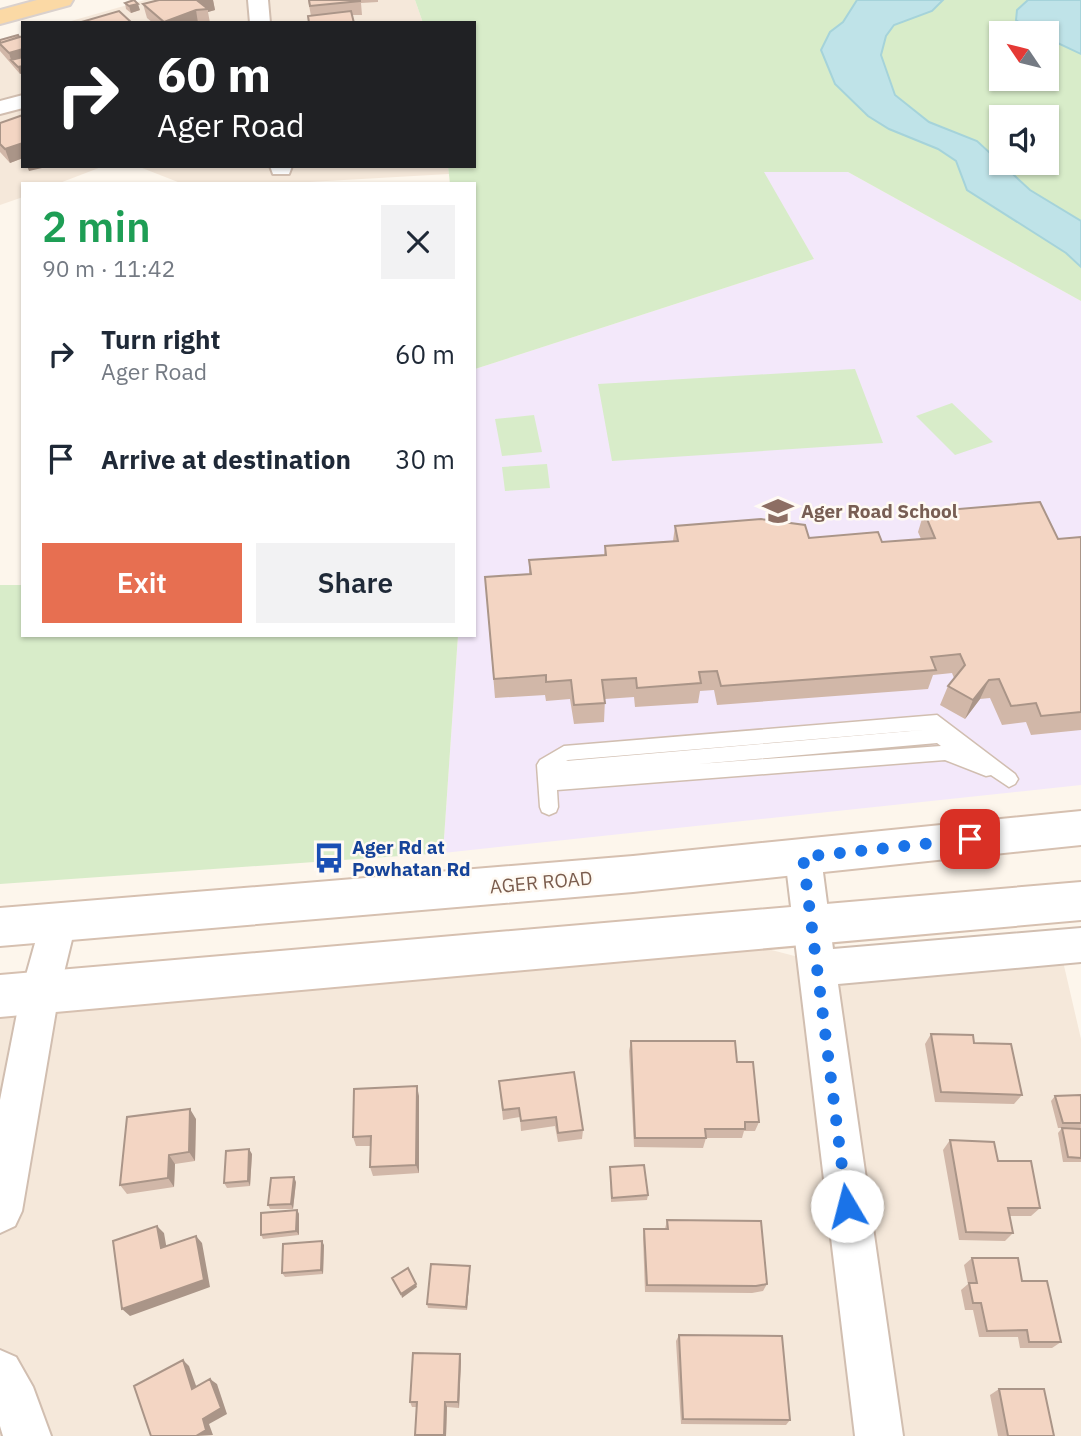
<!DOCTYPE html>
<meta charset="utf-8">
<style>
:root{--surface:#fff;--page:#f2f2f3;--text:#1f2937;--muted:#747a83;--accent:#e76f51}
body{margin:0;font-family:"IBM Plex Sans",sans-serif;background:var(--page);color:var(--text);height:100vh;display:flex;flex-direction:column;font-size:26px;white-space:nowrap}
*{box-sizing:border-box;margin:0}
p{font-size:23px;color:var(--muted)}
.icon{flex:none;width:38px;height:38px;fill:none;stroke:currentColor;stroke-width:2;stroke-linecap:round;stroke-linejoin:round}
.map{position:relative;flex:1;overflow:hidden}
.side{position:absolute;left:21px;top:182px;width:455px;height:455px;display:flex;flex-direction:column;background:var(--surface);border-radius:0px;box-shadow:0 2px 5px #0004}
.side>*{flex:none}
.hud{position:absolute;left:21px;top:21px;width:455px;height:147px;border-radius:0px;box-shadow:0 2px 5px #0004;background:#202124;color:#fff;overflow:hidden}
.needle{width:46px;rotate:305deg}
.fabs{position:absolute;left:989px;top:21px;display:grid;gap:14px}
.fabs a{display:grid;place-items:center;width:70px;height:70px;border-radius:0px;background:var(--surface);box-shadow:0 2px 5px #0004;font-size:35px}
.pin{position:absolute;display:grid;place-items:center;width:60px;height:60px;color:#fff;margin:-30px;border-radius:14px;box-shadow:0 4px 10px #0006}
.me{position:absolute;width:77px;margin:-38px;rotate:352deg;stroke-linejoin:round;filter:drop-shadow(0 0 5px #0008)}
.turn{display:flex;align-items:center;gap:24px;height:147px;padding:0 21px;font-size:32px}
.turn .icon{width:91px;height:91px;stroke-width:2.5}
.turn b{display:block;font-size:49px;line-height:60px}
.round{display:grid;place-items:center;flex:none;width:74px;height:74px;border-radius:0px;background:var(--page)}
.summary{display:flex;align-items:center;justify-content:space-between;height:119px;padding:0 21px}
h1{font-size:42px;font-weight:600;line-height:52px;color:#1e9e55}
.cta{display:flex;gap:14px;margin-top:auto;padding:14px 21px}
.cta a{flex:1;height:80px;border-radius:0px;background:var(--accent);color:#fff;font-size:28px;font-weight:600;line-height:80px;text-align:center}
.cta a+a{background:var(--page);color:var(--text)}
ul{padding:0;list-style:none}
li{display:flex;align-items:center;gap:21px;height:105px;padding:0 21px}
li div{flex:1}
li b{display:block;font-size:26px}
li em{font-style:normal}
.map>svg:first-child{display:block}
.residential{fill:#f5e8da}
.education{fill:#f3e8fa}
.green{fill:#d8ecc9;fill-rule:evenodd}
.water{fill:#bfe3e8;stroke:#a5d3da;stroke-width:2}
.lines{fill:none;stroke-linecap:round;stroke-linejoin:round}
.service-casing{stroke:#d1beb0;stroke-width:3}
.minor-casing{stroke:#d1beb0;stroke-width:4}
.secondary-casing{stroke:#d6c0b0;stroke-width:4}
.primary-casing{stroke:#dad1cd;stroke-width:4}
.service{fill:#fff;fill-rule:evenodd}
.minor{fill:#fff;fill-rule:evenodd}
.secondary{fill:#fff;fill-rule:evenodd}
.primary{fill:#fbd9a5;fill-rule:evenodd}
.wall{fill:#d1b7a8}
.shaded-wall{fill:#aa9588}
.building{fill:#f3d5c3;stroke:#aa9588;stroke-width:2}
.route{stroke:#1a73e8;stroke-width:12;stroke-dasharray:0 21.6}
.labels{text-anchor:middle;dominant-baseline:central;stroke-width:5;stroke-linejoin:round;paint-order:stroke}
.education-label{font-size:19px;font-weight:bold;fill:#785e54;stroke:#fffaf3;text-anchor:start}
.transit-label{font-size:19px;font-weight:bold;fill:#164399;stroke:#fffaf3;text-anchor:start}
.street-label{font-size:19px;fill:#7a5c4d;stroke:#fffaf3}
</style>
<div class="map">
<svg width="1081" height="1436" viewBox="0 0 1081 1436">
<rect width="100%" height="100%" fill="#fdf6ec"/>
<path class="residential" d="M145,0H415L423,23H64Z
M23,35V166H104L57,184H23V197L0,205V41Z
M137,166H448L449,174L274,184H183Z
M749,944L875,977L1062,957L1081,1039V1436H0V1012Z"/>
<path class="education" d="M763,172H848L1081,301V785L443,853L458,635H474L475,369L814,259Z"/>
<path class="green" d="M415,0H1081V301L848,172H764L814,259L475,369L474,184H450L448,166H474V23H423ZM1001,33H1046V79H1001ZM1001,117H1046V163H1001Z
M855,369L883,443L612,461L598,384Z
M952,403L993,442L955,455L916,416Z
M534,415L542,452L502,456L495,419Z
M547,464L550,488L505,491L502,467Z
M0,585H23V635H458L443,853L0,884Z"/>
<path class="water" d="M857,0H943L932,11L894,25L886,36L881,55L895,95L929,122L977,141L1030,190L1081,221V267L1066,253L967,190L956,161L938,149L889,129L868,116L835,84L821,50L830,32L843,22Z
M1028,0H1081V54L1047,38L1046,33C1034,33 1026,28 1016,20L1017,10Z"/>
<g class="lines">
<g class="service-casing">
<path id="service" d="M937,715L1015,774L1018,779L1015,784L1009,787L991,775L986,776L945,760L557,790L558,807L556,812L549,815L542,812L540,807L537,765L540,760L564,746ZM934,729L566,761L568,760ZM937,743L941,746L698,764Z"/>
</g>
<g class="minor-casing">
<path id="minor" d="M248,0H268L270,23H250Z
M23,95V108L0,114V101Z
M270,166H292L289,174H273Z
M803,841L816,846L821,857L833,949L1081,928V962L838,984L903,1436H855L785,857L790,846Z
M57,906L70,911L76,923L59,993L22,1211L15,1226L0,1233V1100L21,993L44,911Z
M0,1350L16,1357L33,1387L51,1436H3L0,1426Z"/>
</g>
<g class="secondary-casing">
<path id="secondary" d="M1081,811V845L633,892L0,946V908L633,856Z
M1081,882V920L0,1017V975Z"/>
</g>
<g class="primary-casing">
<path id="primary" d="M37,0H73L70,5L0,24V10Z"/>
</g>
<use href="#service" class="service"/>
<use href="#minor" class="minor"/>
<use href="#secondary" class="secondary"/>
<use href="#primary" class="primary"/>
</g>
<path class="wall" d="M159,0H213L215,10L208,12L210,23H153L147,18L143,4Z
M308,0H378V2L361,3L362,15H352L354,23H309L308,16H311Z
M125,3L140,10L131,13L126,9Z
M18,35L20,74L0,51V40Z
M23,115V158L10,163L0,152V123Z
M924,512L1058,539L1081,537V730L1031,735L1026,722L1002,725L990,698L980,699L965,719L940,705L948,686L954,678L952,673L933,675L928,689L717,705L714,690L700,691L698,703L635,707L634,697L605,699L604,722L574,724L570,699L546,701L545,695L495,698L485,577L529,574V560L604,555L605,546L673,541L675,526L809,538L882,542L921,539L918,532Z
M931,1034L974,1043L1022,1095L1014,1104L935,1102L925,1044Z
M631,1041L737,1062L759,1122L755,1131H744L742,1138H706L703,1148L634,1147L629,1051Z
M499,1081L583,1130L582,1139L558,1142L555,1126L521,1131L520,1117L503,1120Z
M1081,1095V1128H1058L1051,1101L1055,1096Z
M419,1096V1173L373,1176L370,1167L371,1146H356L353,1137Z
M196,1119L195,1161L175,1164L174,1187L127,1194L120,1185Z
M1062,1128L1081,1129V1162H1063L1058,1133Z
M950,1140L998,1161L1040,1208L1031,1216H1010L1013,1233L1005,1241L959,1240L943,1150Z
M252,1154L250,1186L227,1188L224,1183Z
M610,1167L648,1195L647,1200L611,1202Z
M296,1182L293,1209H270L268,1205Z
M297,1210L299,1214V1235L263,1239L261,1235Z
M667,1220L767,1284L763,1291L752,1293L645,1292L643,1237L644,1229H665Z
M324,1245L323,1274L285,1277L282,1273Z
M972,1258L1022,1281L1061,1342L1052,1348H1020L1018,1337H979L973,1310H965L961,1290L968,1284L964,1265Z
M470,1270L467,1310L428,1308L427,1304Z
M679,1335L790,1420L786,1425L681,1424L676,1341Z
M461,1360L459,1408L447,1407L446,1436H415L417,1407H412L410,1402Z
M999,1389L1054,1436H998L990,1395Z"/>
<path class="shaded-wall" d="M201,0H213L215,10L208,12V9L198,1Z
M138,4L140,10L131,13L129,6Z
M196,10L198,23H164V22Z
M23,43V64L11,60L13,67L9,53Z
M23,66V73L20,74L18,67Z
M23,143V158L10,163L5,149Z
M27,166H42V168L29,171Z
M989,680L980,699L965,719L973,700Z
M417,1086L419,1096V1173L416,1165Z
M190,1109L196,1119L195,1161L189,1152Z
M249,1149L252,1154L250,1186L248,1181Z
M169,1155L175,1164L174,1187L168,1178Z
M294,1177L296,1182L293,1209L291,1204Z
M297,1210L299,1214V1235L296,1231Z
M157,1226L164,1233L168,1256L161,1248Z
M196,1236L202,1243L210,1287L130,1316L122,1309Z
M322,1241L324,1245L323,1274L321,1270Z
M470,1266V1270L467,1310L466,1307Z
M416,1284L417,1287L402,1298L401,1294Z
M460,1354L461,1360L459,1408L458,1402Z
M183,1360L189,1366L199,1394L192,1389Z
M210,1379L217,1384L227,1414L209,1424L213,1435L196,1436L203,1419Z
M445,1402L447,1407L446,1436H444Z"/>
<path class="building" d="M134,0L138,4L129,6L125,3Z
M159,0H201L198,1L208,9L196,10L164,22L143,4Z
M309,0H360V1L310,6Z
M119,11L132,23H78Z
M351,11L354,23H309L308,16Z
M18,35L19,37L0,43V40Z
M23,36V49L9,53L0,44V43Z
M23,57V66L18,67L11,60Z
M23,115V143L5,149L0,144V123Z
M1040,502L1058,539L1081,537V712L1041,716L1036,703L1011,706L999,679L989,680L973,700L948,686L965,665L960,654L931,657L936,670L721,686L717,671L699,672L701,683L637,688L636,678L602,680L605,703L574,705L571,680L546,682V675L494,679L485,577L531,574L529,560L606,555L605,546L678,541L675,526L761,519L805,525L809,538L878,532L882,542L935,538L924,512Z
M931,1034L973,1035L974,1043L1011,1044L1022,1095L941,1092Z
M631,1041H735L737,1062H753L759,1122H745V1129H705L706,1138H635Z
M574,1072L583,1130L558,1133L556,1117L521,1121L519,1108L503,1110L499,1081Z
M417,1086L416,1165L370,1167L371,1136L353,1137L354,1089Z
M1081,1095V1123H1063L1055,1096Z
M190,1109L189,1152L169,1155L168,1178L120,1185L127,1117Z
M1062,1128L1081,1129V1158L1068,1157Z
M950,1140L994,1142L998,1161H1031L1040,1208H1008L1013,1233L966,1232Z
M249,1149L248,1181L224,1183L226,1151Z
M644,1165L648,1195L612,1198L610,1167Z
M294,1177L291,1204L268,1205L271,1178Z
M297,1210L296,1231L261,1235V1213Z
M667,1220L761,1221L767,1284L756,1286L647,1285L644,1229H668Z
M157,1226L161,1248L196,1236L204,1280L122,1309L113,1241Z
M322,1241L321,1270L282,1273L283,1244Z
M972,1258H1018L1022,1281H1047L1061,1342H1029L1027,1330L987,1331L981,1303H973L969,1283H977Z
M431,1264L470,1266L466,1307L427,1304Z
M408,1268L416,1284L401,1294L392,1278Z
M679,1335L782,1336L790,1420L683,1419Z
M413,1353L460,1354L458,1402H445L444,1435H415L417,1402H410Z
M183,1360L192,1389L210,1379L221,1408L203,1419L206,1430L196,1436H151L134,1386Z
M999,1389H1044L1054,1436H1008Z"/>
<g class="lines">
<path class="route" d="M847,1206L803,857L970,839"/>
</g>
<defs>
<g id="school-bare" transform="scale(2.415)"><path d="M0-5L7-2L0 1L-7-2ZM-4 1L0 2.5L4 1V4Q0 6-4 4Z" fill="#8d6e63" stroke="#fffaf3" stroke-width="2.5" paint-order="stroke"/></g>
<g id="bus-bare" transform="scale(2.415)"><path d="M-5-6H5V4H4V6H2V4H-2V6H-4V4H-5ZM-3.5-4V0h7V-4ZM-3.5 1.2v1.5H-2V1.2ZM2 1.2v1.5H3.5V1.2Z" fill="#1a4fb4" stroke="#fffaf3" stroke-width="2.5" paint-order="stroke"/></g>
</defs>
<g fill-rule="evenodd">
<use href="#school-bare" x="778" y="511"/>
<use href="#bus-bare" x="329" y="858"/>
</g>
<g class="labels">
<g class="education-label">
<text x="801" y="511">Ager Road School</text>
</g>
<g class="transit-label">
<text x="352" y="847">Ager Rd at<tspan x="352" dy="22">Powhatan Rd</tspan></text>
</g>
<g class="street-label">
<text transform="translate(541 882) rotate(-5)">AGER ROAD</text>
</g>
</g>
</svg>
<div class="fabs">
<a><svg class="needle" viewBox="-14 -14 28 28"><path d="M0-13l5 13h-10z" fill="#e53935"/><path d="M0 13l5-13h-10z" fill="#747a83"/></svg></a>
<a><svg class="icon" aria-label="sound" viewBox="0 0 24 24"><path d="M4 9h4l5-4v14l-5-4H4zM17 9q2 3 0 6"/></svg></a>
</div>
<div class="pin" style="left:970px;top:839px;background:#d93025"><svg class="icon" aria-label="arrive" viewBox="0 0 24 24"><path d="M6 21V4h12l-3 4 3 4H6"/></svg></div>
<svg class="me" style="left:847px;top:1206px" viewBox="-20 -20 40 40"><circle r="19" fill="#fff"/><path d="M0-13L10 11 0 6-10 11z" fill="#1a73e8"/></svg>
<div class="hud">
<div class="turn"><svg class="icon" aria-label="right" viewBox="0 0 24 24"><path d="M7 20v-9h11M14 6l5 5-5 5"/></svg><div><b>60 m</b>Ager Road</div></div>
</div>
<section class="side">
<div class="summary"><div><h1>2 min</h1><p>90 m · 11:42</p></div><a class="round"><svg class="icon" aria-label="close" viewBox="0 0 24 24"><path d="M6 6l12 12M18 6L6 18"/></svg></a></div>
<ul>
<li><svg class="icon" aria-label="right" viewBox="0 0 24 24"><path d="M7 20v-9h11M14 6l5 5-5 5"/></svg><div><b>Turn right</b><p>Ager Road</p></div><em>60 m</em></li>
<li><svg class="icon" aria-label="arrive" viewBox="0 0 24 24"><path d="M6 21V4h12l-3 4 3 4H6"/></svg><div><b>Arrive at destination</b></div><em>30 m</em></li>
</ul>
<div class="cta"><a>Exit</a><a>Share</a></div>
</section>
</div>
